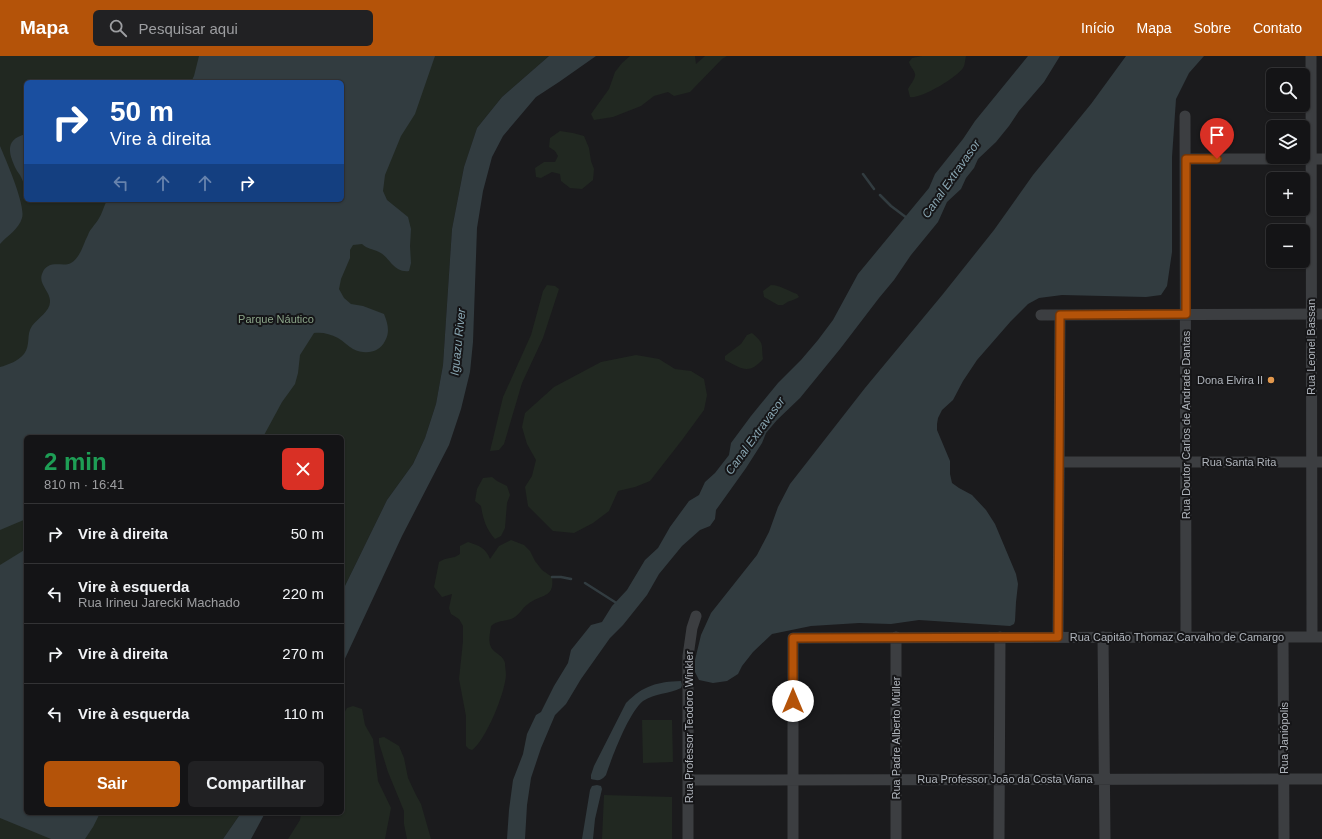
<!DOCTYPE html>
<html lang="pt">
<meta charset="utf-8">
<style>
:root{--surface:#141416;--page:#212123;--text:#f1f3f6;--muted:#9d9ea1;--line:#333335;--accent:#b45309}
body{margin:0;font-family:Arial,sans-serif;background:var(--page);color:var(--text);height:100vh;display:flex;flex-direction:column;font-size:15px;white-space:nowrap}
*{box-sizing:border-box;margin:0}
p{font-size:13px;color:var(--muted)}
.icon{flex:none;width:22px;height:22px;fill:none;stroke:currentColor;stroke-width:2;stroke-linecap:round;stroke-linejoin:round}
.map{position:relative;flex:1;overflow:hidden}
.details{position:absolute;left:24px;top:379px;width:320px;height:380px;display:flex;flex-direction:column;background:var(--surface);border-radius:6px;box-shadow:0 1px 3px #0004,0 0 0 1px var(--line)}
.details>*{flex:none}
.banner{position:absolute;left:24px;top:24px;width:320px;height:122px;border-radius:6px;box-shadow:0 1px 3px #0004,0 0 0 1px var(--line);background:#1a4fa0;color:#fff;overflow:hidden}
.buttons{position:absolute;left:1266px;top:12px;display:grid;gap:8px}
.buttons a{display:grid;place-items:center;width:44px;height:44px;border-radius:6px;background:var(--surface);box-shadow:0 1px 3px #0004,0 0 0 1px var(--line);font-size:20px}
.pin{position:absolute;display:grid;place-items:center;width:34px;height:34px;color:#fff;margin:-41px -17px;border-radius:50% 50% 50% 0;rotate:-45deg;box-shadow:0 0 4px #0007}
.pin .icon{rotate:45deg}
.me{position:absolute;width:44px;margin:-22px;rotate:0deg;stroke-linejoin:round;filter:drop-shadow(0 0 3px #0008)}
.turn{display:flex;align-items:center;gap:14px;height:84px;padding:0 20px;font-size:18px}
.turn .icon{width:52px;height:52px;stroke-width:2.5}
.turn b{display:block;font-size:28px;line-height:34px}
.lanes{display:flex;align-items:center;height:38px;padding:0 20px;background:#0003;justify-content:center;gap:20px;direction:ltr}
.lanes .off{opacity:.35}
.round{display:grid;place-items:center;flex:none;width:42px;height:42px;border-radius:6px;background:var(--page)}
.head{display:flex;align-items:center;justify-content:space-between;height:68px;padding:0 20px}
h1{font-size:24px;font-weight:800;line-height:30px;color:#1e9e55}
.primary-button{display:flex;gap:8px;margin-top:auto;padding:8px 20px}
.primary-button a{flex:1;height:46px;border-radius:6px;background:var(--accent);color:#fff;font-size:16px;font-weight:800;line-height:46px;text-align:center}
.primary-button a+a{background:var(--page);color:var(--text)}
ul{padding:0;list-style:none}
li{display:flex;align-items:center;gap:12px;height:60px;padding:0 20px;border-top:1px solid var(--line)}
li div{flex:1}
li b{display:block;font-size:15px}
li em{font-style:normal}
header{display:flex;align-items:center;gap:24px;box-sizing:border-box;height:56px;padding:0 20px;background:var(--accent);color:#fff}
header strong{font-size:19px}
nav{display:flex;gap:22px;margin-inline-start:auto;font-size:14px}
.search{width:280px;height:36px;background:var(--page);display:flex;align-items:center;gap:10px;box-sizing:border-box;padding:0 14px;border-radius:6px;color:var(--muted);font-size:15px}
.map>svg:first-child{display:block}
.green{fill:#212821;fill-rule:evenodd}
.water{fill:#323c40}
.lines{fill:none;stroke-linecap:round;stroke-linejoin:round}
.stream{stroke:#323c40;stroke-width:2.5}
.minor{stroke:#3c3e41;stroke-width:11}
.route-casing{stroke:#753606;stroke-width:10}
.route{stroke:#b45309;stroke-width:7}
.poi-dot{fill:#e2984d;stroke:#161618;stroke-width:1.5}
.labels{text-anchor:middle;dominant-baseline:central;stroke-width:4;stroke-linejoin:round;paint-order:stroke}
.park-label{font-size:11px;fill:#8ba488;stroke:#161618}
.street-label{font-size:11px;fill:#afb4bb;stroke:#161618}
.poi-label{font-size:11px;fill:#afb4bb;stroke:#161618;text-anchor:end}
.water-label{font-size:12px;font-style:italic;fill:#89a6b2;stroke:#161618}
</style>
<header>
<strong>Mapa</strong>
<div class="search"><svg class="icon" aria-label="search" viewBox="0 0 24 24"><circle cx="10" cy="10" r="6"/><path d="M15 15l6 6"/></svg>Pesquisar aqui</div>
<nav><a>Início</a><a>Mapa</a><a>Sobre</a><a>Contato</a></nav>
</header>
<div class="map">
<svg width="1322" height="783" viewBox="0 0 1322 783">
<rect width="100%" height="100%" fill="#1b1b1d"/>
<path class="green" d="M0,0H549L502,41L477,72L464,111L452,173L443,309L436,348L425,382L413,408L387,444L342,536V381H26V757H241L223,783H0ZM26,26H342V144H26Z
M630,0H695L696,8L705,0H727L722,3L690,36L674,40L668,36L654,40L641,50L613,61L594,64L591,58L609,33L615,16L622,7Z
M922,0H966C965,4 965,9 963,12C956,22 921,43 910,41L908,33C910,29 916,22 915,18C914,13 910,11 909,6L912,2Z
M560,75L573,77L584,80L589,92L591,105L594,113L593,124L582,133L570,132L561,125L560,118L552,116L541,122L536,121L535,112L544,106H555L558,100L555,95L549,91L550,82Z
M547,229L555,230L559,233L543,282L522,327L504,388L499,394L490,395L503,341L531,279L543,235Z
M771,229C780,229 788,235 797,238L799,241C793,245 789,244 783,249H778L764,241L763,235Z
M752,277C765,288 761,288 763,303C749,319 742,313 725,304V300L741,288L747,279Z
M636,299L659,303L675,313L691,315L704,323L707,339L704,354L682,384L650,425L635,431L618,435L609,455L593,467L574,477L553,475L528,450L525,431L532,420L536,404L527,388L522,371L525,357L554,331L601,306Z
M492,421L497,425L507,430L510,439L507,447L505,472L501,480L495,483C486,473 483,463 481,450L475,445L477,433L483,422Z
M511,484L524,489L530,495L535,505L542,514L552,521C555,543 540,538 528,548C522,552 519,560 511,563C503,566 499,564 491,570C490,578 487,588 493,594C497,598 503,600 505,607C505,611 506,616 506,619C505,637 486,684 472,694L469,693L466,690V660L459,623L463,585V570L459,563L451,558L449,552L452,538L442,541L434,531L439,506C448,500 452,504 460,498V490L468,486C478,489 486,492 490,503L499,490Z
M353,650L362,653L365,669L373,683L378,725L391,752L385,783H288L300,764L301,757H342V660L347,652Z
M642,664H672L673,706L643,707Z
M384,681L399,690L404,702L408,722L416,739L421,748L431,783H407L404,768V755L388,716L379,687V682Z
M604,739L672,741V783H602Z"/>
<path class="water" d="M199,0H435L415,58L401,80L385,119L383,135L387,144L408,161L411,173L410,190L411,207L409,215C393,217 390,201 379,196C371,192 369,194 362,188L353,189L350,194V202L341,223L339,233L344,242L351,248L363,250L384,258C388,268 390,276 385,285C379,297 365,299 353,293C348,290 343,285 338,282C330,278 323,276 314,277L300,299L298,317L295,328L282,346L263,381H26V463L0,474V311C8,309 18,305 24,298C31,289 26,278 32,270C38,262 50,255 50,246C51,236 38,228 42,218C48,202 63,212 71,207C81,201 83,188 88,179C90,173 95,169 98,164C102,158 104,150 107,144H342V26H191L194,20Z
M549,0H596L559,26L536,41L503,80L492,101L483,135L477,172L473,286L470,316L461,353L449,389L402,480L342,609V536L387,444L413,408L425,382L436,348L443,309L452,173L464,111L477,72L502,41Z
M1028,0H1060L1044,26L1019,55L1009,70L996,86L978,103L974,112L966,122L961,133L947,146L938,166L911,199L894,224L879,242L840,293L800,342L777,364L766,377L762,387L746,412L716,454L715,463L710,470L700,474L682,490L659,518L647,539L623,569L610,582L581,623L566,648L555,659L541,692L531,722L527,749L525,783H507L509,754L513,724L523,698L527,678L536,659L541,656L554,630L568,607L571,594L591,569L602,566L612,550L627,534L645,504L658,492L670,471L689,445L699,439L705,426L715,417L729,399L731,387L751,360L778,327L801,304L818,284L833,264L858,218L929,132L935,118L963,83L975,65Z
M1126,0H1204L1189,17L1176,43L1172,101V196L1167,230L1161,239L1146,241L1062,239L1039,242L1028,248L1011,265L977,304L963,325L953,344L942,354L938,362L937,368V374L950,405V418L952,427L959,432L972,439L986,454L995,468L1016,518L1018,528L1016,546L1015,565L1014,568L1010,570L919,564L891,568L859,567L811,570L772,578L753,596L742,610L738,618L727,625L713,627L699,624L695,616V604L701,579L711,557L757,499L769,476L778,451L790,428L865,332L943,238L994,174L1033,119L1091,48Z
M26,78V133C24,129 23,125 21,121C20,118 17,116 16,113C8,97 5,83 26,78Z
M0,90C6,104 26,150 22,162C19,173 7,180 0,188Z
M26,493V757H100L93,771L85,783H51L0,762V509Z
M681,625L682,629L681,632C669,638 655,637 643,645C629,656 612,701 606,719C601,725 598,725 591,723V719L594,710L626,647C644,629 657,626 681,625Z
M597,729L601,730L602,733L595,763L593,783H582L590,734L592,730Z
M241,757H265L251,783H223Z"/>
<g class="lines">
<path class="stream" d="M863,118L874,133
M880,139L891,150L907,162
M552,521H561L571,523
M585,527L618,548"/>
<path class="minor" d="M1311,0L1312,581
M1185,60L1186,581
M1185,103H1322
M1041,259L1322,258
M1059,406H1322
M896,581V783
M1058,581L1060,259
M1103,581L1105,783
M1283,581L1284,783
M688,724L1322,723
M688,783V600L692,572L696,560
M793,783V582L1322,581
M999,783L1000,581"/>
</g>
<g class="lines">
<g class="route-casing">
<path id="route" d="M793,645V582L1058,581L1060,259L1186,258V103H1217"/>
</g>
<use href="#route" class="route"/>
</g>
<circle class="poi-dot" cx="1271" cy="324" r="4"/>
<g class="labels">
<g class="park-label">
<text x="276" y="263">Parque Náutico</text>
</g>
<g class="street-label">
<text transform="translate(1311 291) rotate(-90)">Rua Leonel Bassan</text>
<text transform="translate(1186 369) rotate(-90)">Rua Doutor Carlos de Andrade Dantas</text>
<text x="1239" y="406">Rua Santa Rita</text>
<text x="1177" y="581">Rua Capitão Thomaz Carvalho de Camargo</text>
<text transform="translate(689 671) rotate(-90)">Rua Professor Teodoro Winkler</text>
<text transform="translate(896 682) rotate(-90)">Rua Padre Alberto Müller</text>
<text transform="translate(1284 682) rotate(-90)">Rua Janiópolis</text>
<text x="1005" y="723">Rua Professor João da Costa Viana</text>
</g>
<g class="poi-label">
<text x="1263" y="324">Dona Elvira II</text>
</g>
<g class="water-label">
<text transform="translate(951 123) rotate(-55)">Canal Extravasor</text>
<text transform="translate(458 286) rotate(-84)">Iguazu River</text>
<text transform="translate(755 380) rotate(-54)">Canal Extravasor</text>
</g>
</g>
</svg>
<div class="buttons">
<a><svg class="icon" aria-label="search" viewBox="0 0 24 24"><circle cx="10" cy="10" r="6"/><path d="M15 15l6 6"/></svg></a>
<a><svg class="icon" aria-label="layers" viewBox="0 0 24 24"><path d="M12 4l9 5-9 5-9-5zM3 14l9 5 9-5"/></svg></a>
<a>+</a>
<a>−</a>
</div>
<div class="pin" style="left:1217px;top:103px;background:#d93025"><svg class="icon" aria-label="arrive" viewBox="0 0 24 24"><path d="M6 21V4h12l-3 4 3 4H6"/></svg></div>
<svg class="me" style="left:793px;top:645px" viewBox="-20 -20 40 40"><circle r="19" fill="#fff"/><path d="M0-13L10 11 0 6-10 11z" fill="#b45309"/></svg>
<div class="banner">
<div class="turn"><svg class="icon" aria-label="right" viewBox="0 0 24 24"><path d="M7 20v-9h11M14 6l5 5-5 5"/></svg><div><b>50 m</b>Vire à direita</div></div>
<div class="lanes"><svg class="icon off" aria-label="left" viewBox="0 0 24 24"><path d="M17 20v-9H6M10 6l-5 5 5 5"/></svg><svg class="icon off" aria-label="ahead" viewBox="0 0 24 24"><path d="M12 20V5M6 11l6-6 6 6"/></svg><svg class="icon off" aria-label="ahead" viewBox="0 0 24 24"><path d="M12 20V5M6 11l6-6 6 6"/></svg><svg class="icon" aria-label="right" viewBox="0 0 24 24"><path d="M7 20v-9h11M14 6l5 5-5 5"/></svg></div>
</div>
<section class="details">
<div class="head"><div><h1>2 min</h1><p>810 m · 16:41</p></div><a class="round" style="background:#d93025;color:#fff"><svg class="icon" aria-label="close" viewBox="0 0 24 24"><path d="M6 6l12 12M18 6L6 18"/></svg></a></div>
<ul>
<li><svg class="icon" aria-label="right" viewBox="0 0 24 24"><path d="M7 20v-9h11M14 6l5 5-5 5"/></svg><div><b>Vire à direita</b></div><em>50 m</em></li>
<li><svg class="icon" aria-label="left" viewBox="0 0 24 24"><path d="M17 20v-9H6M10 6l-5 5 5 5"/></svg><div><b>Vire à esquerda</b><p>Rua Irineu Jarecki Machado</p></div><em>220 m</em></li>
<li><svg class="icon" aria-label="right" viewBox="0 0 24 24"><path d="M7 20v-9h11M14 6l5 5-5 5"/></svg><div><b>Vire à direita</b></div><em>270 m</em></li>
<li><svg class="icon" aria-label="left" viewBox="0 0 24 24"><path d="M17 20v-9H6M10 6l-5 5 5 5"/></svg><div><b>Vire à esquerda</b></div><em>110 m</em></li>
</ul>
<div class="primary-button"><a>Sair</a><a>Compartilhar</a></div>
</section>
</div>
